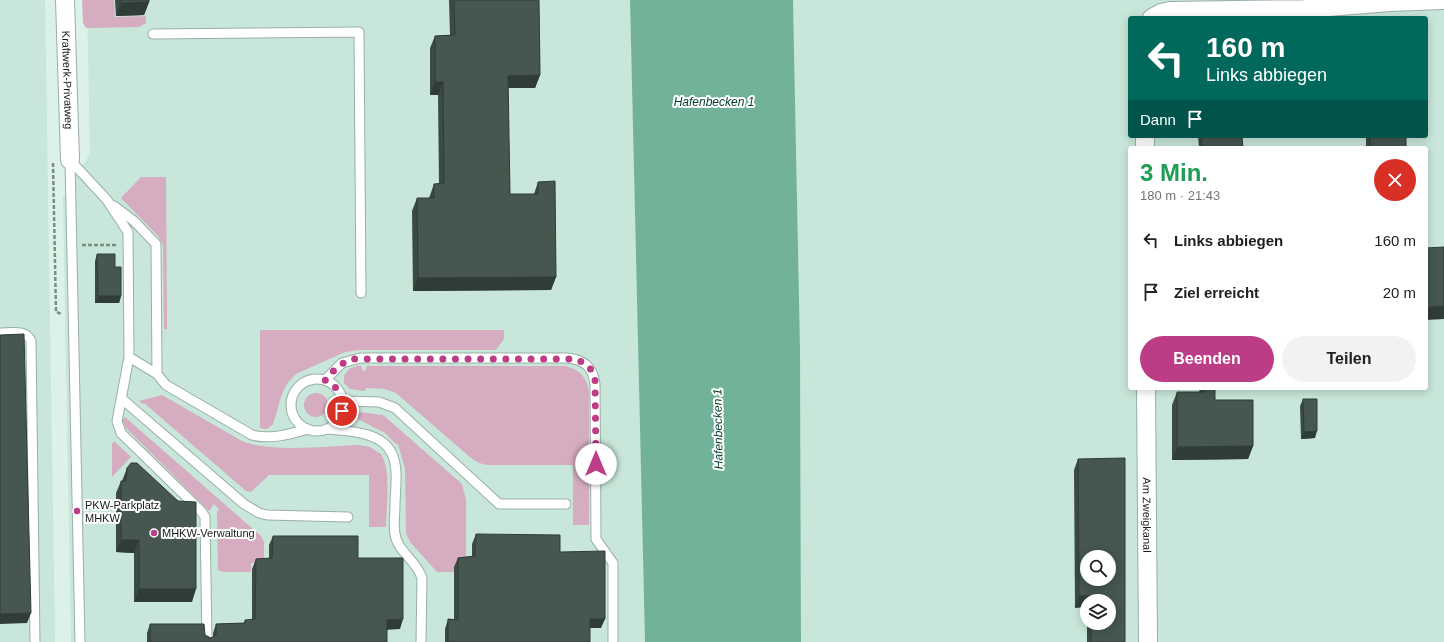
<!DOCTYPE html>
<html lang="de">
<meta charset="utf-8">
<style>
:root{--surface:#fff;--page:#f2f2f2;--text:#202124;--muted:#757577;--accent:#bd3c86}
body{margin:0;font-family:Helvetica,sans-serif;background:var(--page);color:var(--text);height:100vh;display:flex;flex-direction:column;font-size:15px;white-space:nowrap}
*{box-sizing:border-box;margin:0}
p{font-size:13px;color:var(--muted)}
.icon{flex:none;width:22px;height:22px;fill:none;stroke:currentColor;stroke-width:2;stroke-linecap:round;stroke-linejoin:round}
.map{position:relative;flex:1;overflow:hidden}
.sheet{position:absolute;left:1128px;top:146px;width:300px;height:244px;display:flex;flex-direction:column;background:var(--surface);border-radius:4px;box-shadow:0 2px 10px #0003}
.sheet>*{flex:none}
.top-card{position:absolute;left:1128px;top:16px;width:300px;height:122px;border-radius:4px;box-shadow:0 2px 10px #0003;background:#00695c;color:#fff;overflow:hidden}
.buttons{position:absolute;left:1080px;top:550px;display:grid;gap:8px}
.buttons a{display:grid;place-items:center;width:36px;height:36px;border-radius:50%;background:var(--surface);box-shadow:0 2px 10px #0003;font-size:20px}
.pin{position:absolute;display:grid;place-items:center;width:34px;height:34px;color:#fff;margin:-17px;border:2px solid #fff;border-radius:50%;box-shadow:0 1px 4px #0007}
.me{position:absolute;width:44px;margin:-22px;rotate:0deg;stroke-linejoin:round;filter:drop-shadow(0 0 3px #0008)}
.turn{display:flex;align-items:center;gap:14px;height:84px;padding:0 12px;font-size:18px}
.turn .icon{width:52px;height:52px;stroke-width:2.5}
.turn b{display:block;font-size:28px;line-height:34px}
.then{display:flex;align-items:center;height:38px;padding:0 12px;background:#0003;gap:8px;font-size:15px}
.round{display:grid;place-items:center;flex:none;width:42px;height:42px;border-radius:21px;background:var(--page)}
.head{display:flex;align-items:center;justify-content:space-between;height:68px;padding:0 12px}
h1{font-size:24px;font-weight:700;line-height:30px;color:#1e9e55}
.action{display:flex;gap:8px;margin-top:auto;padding:8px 12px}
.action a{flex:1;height:46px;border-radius:24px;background:var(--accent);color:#fff;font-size:16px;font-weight:700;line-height:46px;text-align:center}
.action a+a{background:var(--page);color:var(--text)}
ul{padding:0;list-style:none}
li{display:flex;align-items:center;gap:12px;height:52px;padding:0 12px}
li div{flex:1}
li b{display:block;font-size:15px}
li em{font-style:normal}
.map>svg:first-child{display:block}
.built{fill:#c8e6d9;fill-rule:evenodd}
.green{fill:#d6acc0}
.water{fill:#72b299}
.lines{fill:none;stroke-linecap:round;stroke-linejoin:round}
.lane-casing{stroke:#9aafa6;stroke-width:11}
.street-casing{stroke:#9aafa6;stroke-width:20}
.path{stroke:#7d8b85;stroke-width:2.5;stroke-dasharray:4 2;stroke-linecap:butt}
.lane{stroke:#fff;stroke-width:9}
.street{stroke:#fff;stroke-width:18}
.wall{fill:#3b4b44}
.shaded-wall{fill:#303d37}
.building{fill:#45574f;stroke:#303d37;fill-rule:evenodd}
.route{stroke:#bd3c86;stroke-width:7;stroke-dasharray:0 12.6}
.poi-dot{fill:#bd3c86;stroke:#fff;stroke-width:1.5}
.labels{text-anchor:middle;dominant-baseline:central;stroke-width:4;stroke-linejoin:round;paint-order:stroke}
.street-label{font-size:11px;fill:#151c19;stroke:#fff}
.poi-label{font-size:11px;fill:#151c19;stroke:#fff;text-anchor:start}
.water-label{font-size:12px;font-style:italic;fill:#023c2c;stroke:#fff}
</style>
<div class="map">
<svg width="1444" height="642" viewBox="0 0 1444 642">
<rect width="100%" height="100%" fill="#dcf1e8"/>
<path class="built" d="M0,0H45L55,642H0Z
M87,0H630L645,642H71L63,197L90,154Z
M793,0H1444V642H801L800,348ZM1130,18H1426V136H1130ZM1130,148H1426V388H1130ZM1087,557H1109V579H1087ZM1087,601H1109V623H1087Z"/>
<path class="green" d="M82,0H114L115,17L146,16V23L139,27L86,28L83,23Z
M141,177H166L167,329H164L163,245L158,236L121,198Z
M260,330H504V339L496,350H359L345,352L298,373C280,385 280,406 273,424L267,429L260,428Z
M357,366H361L363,371H365L367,366H565C579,369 588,378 589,392V525H573V465H487L479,463L471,458L396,393L384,389L366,388L365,391L350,389L344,383V376L349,369Z
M304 405a12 12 0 1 1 24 0a12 12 0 1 1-24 0Z
M162,395L242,441C271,453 326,446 358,445L370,447L379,453H380C392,467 386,508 386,527H369V475H269L251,492L246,491L144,403L143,404L139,401Z
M358,412L383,415L462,484L466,500V565L454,567V572H437L410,542L406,533L405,469L398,444H396L385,433L356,418L355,414Z
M125,417L261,536L264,542V563H251V572H223L218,570L217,512L219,509L214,504L209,511L126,428L122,420Z
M114,441L131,457L112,477V444Z"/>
<path class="water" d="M630,0H793L800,348L801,642H645Z"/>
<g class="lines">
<g class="lane-casing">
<path id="lane" d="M153,34L359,32L361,293
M70,160L107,200L128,232L129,357L117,421L121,433L201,511L205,517L207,642
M70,160L80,642
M114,206L134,221L156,244L157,374
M0,333C10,333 26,329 31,341L35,642
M129,357L157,374L166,385L252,435C270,440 290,434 308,429
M291 405a26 26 0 1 1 52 0a26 26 0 1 1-52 0Z
M325,380L342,363L360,358H566C584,359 593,367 595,384L596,539L613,563V642
M122,399L244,504L259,513L267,515L348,517
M343,401L379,402L395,408L499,504H566
M326,429C347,431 382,431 392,454C399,469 395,490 395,506C395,515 393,525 395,534C397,551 417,561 422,578L421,642"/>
</g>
<g class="street-casing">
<g id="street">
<path id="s1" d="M65,0L70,160"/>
<path d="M1152,18L1161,13L1170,11L1304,9L1390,2L1444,0"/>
<path d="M1145,136V148"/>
<path id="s2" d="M1146,388L1148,642"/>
</g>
</g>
<path class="path" d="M53,163L56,312L62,314
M82,245H115V247"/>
<use href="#lane" class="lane"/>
<use href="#street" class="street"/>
</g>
<path class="wall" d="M115,0H149V2L144,15L116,16Z
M449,0H539L540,75L535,88H508L510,194H534L538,182L556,277L551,290L413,291L412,211L417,198H429L434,184H439L438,95H430V48L435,36L450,35Z
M1198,136H1242L1243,148H1199Z
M1366,136H1406V148H1366Z
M97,254L115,267L121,296L119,303H95V261Z
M1200,388H1215V400L1253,446L1248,459L1172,460V405L1177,392H1199Z
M1303,399L1315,438L1301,439L1300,406Z
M1078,459L1125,642H1087V614V623H1109V601H1087L1075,608L1074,470Z
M127,468L192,602H134V553L116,552V493L121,481H122Z
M476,534L560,552L601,628H590V642H445V629L448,619H454V567L458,558L472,556V544Z
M273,536L358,558L400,629H387V642H147V633L150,624L205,635L211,638L213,637V633L216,624L244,623L245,620H252V569L256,559L269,558V545Z"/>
<path class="shaded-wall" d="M149,2L144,15L116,16L121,3Z
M540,75L535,88H503L508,76Z
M435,82H443L438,95H430Z
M556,277L551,290L413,291L418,278Z
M98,296H121L119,303H95Z
M1444,306V319L1426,320V307Z
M1317,431L1315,438L1301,439L1304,432Z
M1253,446L1248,459L1172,460L1177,447Z
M121,540H139L134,553L116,552Z
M139,589H196L192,602H134Z
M1079,596H1091L1089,601H1087V607L1075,608Z
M31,613L27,623L0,624V614Z
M403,619L400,629L384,630L387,620Z
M590,619H605L601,628H587Z"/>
<path class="building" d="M120,0H149V2L121,3Z
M454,0H539L540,75L508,76L510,194H538V182L555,181L556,277L418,278L417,198H434V184L444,183L443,82H435V36L455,35Z
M1201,136H1242L1243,148H1202Z
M1370,136H1406V148H1370Z
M1444,247V306L1426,307V248Z
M97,254H115V267H121V296H98Z
M24,334L31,613L0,614V335Z
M1204,388H1215V400H1253V446L1177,447V392H1204Z
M1303,399H1317V431L1304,432Z
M1125,458V642H1091V623H1109V601H1091V596H1079L1078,459ZM1087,557H1109V579H1087Z
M131,463H137L178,501L196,502V589H139V540H121V481H126L127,468Z
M476,534L560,535V552L605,551V619H590V642H448V619L458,620V558L475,556Z
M273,536H358V558H403V619L387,620V642H150V624H204L205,635L211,638L216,635V624L245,623V620L255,619L256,559L272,558Z"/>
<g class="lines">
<path class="route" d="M342,411C344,397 338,386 325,380L338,366L351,359H576L589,366L595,378L596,464"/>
</g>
<g class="poi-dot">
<circle cx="77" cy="511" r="4"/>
<circle cx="154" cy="533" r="4"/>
</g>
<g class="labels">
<g class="street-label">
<text stroke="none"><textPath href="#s1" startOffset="80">Kraftwerk-Privatweg</textPath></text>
<text stroke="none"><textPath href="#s2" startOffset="127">Am Zweigkanal</textPath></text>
</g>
<g class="poi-label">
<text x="85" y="505">PKW-Parkplatz<tspan x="85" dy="13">MHKW</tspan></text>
<text x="162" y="533">MHKW-Verwaltung</text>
</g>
<g class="water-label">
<text x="714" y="102">Hafenbecken 1</text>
<text transform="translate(718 429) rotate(-91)">Hafenbecken 1</text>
</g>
</g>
</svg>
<div class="buttons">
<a><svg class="icon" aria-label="search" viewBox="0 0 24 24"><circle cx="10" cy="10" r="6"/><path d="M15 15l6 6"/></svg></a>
<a><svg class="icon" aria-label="layers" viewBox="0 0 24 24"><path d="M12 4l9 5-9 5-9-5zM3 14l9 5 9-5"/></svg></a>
</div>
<div class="pin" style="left:342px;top:411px;background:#d93025"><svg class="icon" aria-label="arrive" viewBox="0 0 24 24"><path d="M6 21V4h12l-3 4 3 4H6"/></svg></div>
<svg class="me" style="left:596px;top:464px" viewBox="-20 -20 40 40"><circle r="19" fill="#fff"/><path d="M0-13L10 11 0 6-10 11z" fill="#bd3c86"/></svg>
<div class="top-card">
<div class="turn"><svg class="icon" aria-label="left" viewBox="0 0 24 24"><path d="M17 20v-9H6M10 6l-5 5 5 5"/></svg><div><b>160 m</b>Links abbiegen</div></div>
<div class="then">Dann<svg class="icon" aria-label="arrive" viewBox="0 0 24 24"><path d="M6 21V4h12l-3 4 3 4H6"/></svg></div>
</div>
<section class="sheet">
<div class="head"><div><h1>3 Min.</h1><p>180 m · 21:43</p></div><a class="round" style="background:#d93025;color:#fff"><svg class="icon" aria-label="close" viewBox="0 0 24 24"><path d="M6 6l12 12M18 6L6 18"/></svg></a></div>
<ul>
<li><svg class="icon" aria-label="left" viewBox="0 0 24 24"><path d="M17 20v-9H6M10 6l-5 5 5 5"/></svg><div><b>Links abbiegen</b></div><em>160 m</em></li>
<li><svg class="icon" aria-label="arrive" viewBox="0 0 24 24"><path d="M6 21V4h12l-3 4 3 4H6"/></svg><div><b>Ziel erreicht</b></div><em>20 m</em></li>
</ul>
<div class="action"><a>Beenden</a><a>Teilen</a></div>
</section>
</div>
